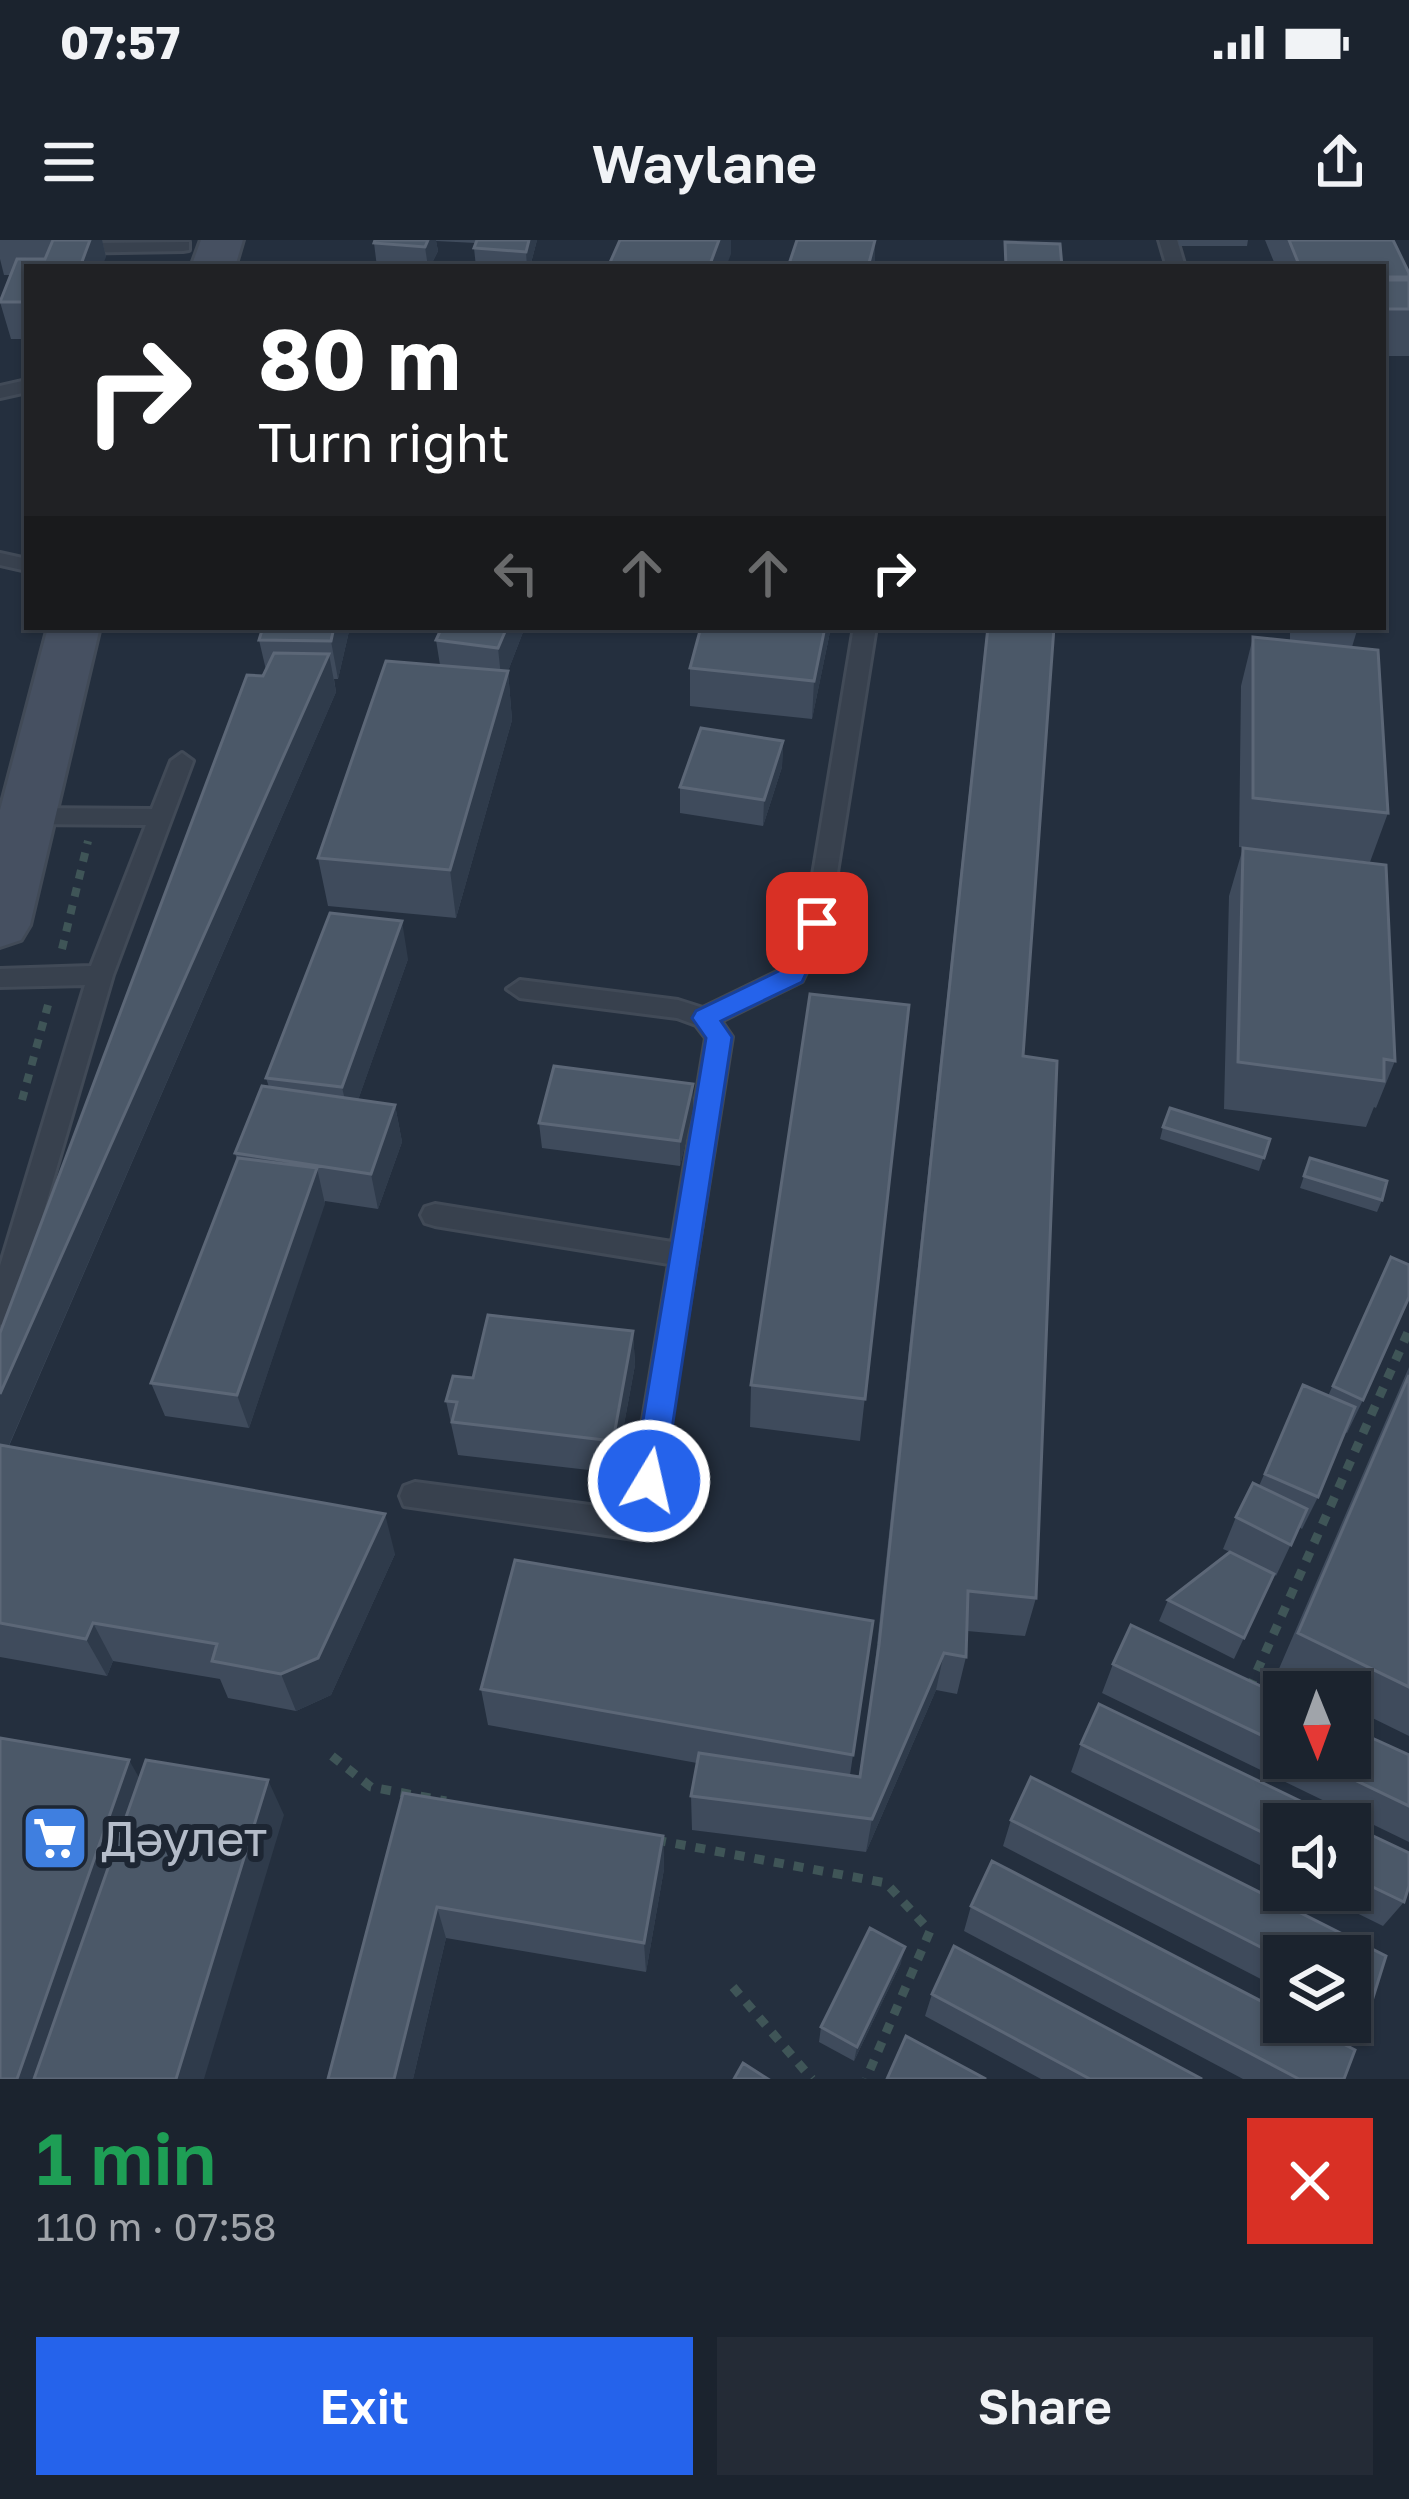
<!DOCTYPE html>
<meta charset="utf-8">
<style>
:root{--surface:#1b232e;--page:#242b36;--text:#f1f3f6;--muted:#a0a4aa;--line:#39404a;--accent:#2563eb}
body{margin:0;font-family:"Golos Text",sans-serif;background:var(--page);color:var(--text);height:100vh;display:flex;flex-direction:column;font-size:45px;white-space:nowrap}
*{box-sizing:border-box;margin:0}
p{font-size:39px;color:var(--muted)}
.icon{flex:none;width:66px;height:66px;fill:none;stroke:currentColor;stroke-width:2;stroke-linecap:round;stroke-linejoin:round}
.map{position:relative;height:1839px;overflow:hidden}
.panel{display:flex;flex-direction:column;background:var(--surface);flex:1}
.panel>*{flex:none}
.top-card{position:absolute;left:24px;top:24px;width:1362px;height:366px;border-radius:0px;box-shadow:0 3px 9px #0004,0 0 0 3px var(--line);background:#202124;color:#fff;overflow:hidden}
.needle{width:78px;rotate:179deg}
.fabs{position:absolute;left:1263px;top:1431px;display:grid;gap:24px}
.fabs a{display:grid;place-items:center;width:108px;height:108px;border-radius:0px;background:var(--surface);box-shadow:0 3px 9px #0004,0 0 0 3px var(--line);font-size:60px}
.pin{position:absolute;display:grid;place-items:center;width:102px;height:102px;color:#fff;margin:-51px;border-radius:24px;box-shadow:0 6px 18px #0006}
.me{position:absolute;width:132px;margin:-66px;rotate:9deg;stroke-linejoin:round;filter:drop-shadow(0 0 9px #0008)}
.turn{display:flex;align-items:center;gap:42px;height:252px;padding:0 36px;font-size:54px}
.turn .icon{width:156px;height:156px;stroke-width:2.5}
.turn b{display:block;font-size:84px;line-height:102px}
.lanes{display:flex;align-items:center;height:114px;padding:0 36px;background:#0003;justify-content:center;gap:60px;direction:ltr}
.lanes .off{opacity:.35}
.round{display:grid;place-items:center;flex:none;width:126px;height:126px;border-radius:0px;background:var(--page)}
.headline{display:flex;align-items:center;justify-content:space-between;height:204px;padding:0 36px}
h1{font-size:72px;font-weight:600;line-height:90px;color:#1e9e55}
.cta{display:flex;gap:24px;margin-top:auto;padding:24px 36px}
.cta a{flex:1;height:138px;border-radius:0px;background:var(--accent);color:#fff;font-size:48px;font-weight:600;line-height:138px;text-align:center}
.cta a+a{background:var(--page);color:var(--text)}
.status{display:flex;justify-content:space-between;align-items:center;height:84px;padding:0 60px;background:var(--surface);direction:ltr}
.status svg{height:33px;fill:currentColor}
header{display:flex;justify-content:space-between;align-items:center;height:156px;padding:0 36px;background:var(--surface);font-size:54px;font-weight:600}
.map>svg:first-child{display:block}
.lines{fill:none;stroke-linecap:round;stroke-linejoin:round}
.lane-casing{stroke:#414a57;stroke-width:6}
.secondary-casing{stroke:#414a57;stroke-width:6}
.path-far1{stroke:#3f5557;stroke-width:8;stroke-dasharray:9 9;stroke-linecap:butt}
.path{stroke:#3f5557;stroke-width:9;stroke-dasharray:10 10;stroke-linecap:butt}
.lane{fill:#38414e;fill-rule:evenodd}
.secondary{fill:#465061;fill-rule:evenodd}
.wall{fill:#3f4b5c}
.shaded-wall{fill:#2f3b4b}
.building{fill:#4b5868;stroke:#5c6777;stroke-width:3}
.route{fill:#2563eb;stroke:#184099;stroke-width:3}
.labels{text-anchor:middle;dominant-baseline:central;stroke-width:12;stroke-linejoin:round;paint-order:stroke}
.near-poi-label{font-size:48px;fill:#b4bcc9;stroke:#1d2633;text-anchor:start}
</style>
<div class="status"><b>07:57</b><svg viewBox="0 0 49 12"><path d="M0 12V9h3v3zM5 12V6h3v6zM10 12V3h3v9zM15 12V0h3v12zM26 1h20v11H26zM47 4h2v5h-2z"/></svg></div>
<header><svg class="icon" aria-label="menu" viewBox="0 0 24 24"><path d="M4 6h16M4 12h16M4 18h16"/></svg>Waylane<svg class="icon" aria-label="share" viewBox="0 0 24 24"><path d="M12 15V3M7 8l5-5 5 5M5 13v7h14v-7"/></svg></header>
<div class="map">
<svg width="1409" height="1839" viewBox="0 0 1409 1839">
<rect width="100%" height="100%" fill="#242f3e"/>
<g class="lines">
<g class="lane-casing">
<path id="lane" d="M1159,0H1177L1185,27H1167Z
M189,2V10L183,11L0,14V4Z
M27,140V152L0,158V146Z
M0,313L27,319V331L0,325Z
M854,387H876L829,683L802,741L721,781L732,797L652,1296L641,1300L404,1266L400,1256L404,1246L415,1242L628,1270L669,1024L435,986L425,983L421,975L425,967L435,964L672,1002L706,798L696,785L677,778L520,758L507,749L520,740L678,760L703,768L783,729L805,683Z
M182,513L193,521L113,735L14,1073L10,1081L0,1085V1026L85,745L0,747V729L91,726L146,585L28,584L16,576L28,568L152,569L171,521Z"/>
</g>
<g class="secondary-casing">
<path id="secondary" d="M201,0H243L235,27H191Z
M48,387H100L30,685L21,700L0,707V570Z"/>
</g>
<path class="path-far1" d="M62,709L88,601
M22,860L48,765"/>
<path class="path" d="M1249,1449L1409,1090
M332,1516L371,1547L446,1561
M656,1600L886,1643L930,1691L866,1839
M733,1747L812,1839"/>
<use href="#lane" class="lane"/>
<use href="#secondary" class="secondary"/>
</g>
<path class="wall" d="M0,0H102L106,17L27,27V99H11L0,62L11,35H4L0,19Z
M375,0H537L530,27H476L474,8L476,3L436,1L438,11L430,27H377L374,3Z
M1178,0H1248L1247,6H1179Z
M1265,0H1393L1409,33V116H1383V27H1276Z
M350,387L338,439H334L336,452L9,1206L395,1314L331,1455L296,1471L228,1458L220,1439L113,1421L107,1436L0,1417V1093L266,430L259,400Z
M442,387H525L508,431L512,480L456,678L328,666L318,618L440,425L436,400Z
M831,387L812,479L690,466V428Z
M987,387H1054L1023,816L1036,1358L1025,1396L967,1391L966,1417L957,1454L936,1450L866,1612L692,1590L691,1556L697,1523L488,1485L481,1449L873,1381L850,1535L859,1537L873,1442Z
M1256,387H1358L1352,407L1388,573L1370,622L1239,607L1241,446L1253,397L1290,401V391Z
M783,501L782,527L763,586L680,573V547Z
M1243,608L1395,821L1376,868L1374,867L1366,887L1224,869L1229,656Z
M408,719L358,860L395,865L402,902L378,969L325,961L249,1188L165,1176L151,1143L237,920L235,913L269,847L266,838Z
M909,765L860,1201L750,1187L751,1145Z
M693,869L680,926L542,908L539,883Z
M1163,887L1270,899L1259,931L1160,899Z
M1310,918L1382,960L1377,972L1300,948Z
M1391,1017L1363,1160L1347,1193L1345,1192L1318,1257L1302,1289L1299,1287L1276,1336L1274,1334L1234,1419L1159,1381L1168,1360L1230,1312L1223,1309L1236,1277L1259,1246L1303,1145L1328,1156Z
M633,1091L635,1125L615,1233L458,1215L446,1161L473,1138Z
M1409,1127V1496L1350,1467V1452H1321L1278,1431Z
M1113,1424L1284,1457V1518L1409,1515V1602L1102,1453Z
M1081,1504L1284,1584V1637L1071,1532Z
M1031,1537L1386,1716L1371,1764L1351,1786L1344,1782H1350V1716H1284V1751L1003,1606L1011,1580Z
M403,1553L663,1596L664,1629L646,1732L446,1698L413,1839Z
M1350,1585L1404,1662L1383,1686L1310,1650H1350Z
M971,1666L1344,1839H1243L964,1691Z
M901,1723L854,1821L819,1802L821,1787Z
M932,1754L1202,1839H1041L925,1776Z"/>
<path class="shaded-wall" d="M90,0H102L106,17L102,27H80Z
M428,0H436L438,11L430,27H428L425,7Z
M529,0H537L530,27H527L526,12Z
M719,0H731V14L726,27H709Z
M875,0V27H868Z
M334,387H350L338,439L331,401Z
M507,387H525L508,431L512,480L456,678L450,630L502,446L498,408Z
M825,387H831L812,479L814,441Z
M329,414L336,452L2,1221L0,1217V1154Z
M783,501L782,527L763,586L764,560Z
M402,681L408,719L350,883L342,847Z
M693,844V869L680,926V901Z
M395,865L402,902L378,969L371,934Z
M317,928L325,964L249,1188L237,1155Z
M633,1091L635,1125L615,1233L613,1201Z
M385,1274L395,1314L331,1455L296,1471L281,1434Z
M93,1383L113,1421L107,1436L86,1399Z
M944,1413L936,1450L866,1612L872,1579Z
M129,1520L149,1555L52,1839H17Z
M268,1540L284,1575L204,1839H176Z
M663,1596L664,1629L646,1732L644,1703Z
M437,1667L446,1698L413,1839H394Z
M905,1707L901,1723L854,1821L857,1807Z"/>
<path class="building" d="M53,0H90L80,27H27V62H0L17,19H45Z
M375,0H428L425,7L374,3Z
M477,0H529L526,12L474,8Z
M620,0H719L709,27H608Z
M797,0H875L868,27H788Z
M1289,0H1393L1409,33V37H1383V27H1300Z
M1005,2L1060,4L1062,27H1006Z
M1383,40H1409V69H1383Z
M263,387H334L331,401L259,400Z
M442,387H507L498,408L436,400Z
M701,387H825L814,441L690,428Z
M988,387H1054L1023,816L1057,821L1036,1358L968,1351L966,1417L944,1413L872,1579L691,1556L699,1513L860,1537L879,1405Z
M1253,397L1378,410L1388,573L1253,558Z
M274,413L329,414L0,1154V1093L247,435L263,436Z
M386,421L508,431L450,630L318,618Z
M701,488L783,501L764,560L680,547Z
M1243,608L1386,625L1395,821L1384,819V841L1238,822Z
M330,673L402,681L342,847L266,838Z
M810,754L909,765L865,1159L751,1145Z
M554,826L693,844L680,901L539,883Z
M262,846L395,865L371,934L235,913Z
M1170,868L1270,899L1264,918L1163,887Z
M238,918L317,928L237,1155L151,1143Z
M1310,918L1387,941L1382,960L1304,936Z
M1391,1017L1409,1025V1057L1363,1160L1333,1146Z
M488,1075L633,1091L613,1201L452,1182L457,1162L446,1161L453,1136L473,1138Z
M1409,1135V1447L1298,1393Z
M1303,1145L1355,1167L1318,1257L1265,1234Z
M0,1205L385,1274L318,1418L281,1434L212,1421L217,1404L93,1383L86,1399L0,1383Z
M1253,1243L1307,1269L1291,1305L1236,1277Z
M1230,1312L1274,1334L1244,1398L1168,1360Z
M515,1320L873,1381L853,1515L481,1449Z
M1131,1385L1284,1457V1506L1113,1424Z
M1099,1464L1348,1584H1284V1603L1081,1504Z
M1350,1488L1409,1515V1566L1309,1518H1350Z
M0,1498L129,1520L17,1839H0Z
M146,1520L268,1540L176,1839H34Z
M1031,1537L1386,1716L1371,1764L1350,1753V1716H1284V1719L1011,1580Z
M403,1553L663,1596L644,1703L437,1667L394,1839H328Z
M1350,1585L1409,1613V1646L1404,1662L1350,1636Z
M992,1621L1284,1773V1782H1301L1355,1810L1344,1839H1299L971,1666Z
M870,1688L905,1707L857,1807L821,1787Z
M954,1706L1202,1839H1090L932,1754Z
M906,1796L986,1839H887Z
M743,1823L768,1839H734Z"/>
<path class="route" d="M817,675L829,683L802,742L721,781L732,797L664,1241L659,1251L649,1255L638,1251L633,1241L706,798L692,778L696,771L783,729L808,677Z"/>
<defs>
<g id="supermarket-square" transform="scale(3.45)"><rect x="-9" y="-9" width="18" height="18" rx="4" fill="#3f7fe0" stroke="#1d2633"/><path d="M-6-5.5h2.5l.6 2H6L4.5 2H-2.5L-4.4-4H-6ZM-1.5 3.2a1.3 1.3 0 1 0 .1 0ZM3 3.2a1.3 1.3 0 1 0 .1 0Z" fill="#fff"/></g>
</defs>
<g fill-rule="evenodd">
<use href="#supermarket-square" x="55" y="1598"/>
</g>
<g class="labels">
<g class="near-poi-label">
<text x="101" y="1598">Дәулет</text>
</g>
</g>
</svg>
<div class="fabs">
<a><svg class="needle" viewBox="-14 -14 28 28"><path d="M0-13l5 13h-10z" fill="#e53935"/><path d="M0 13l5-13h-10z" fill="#a0a4aa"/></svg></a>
<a><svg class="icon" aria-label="sound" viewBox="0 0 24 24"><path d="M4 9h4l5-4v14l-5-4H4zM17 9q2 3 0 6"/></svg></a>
<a><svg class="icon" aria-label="layers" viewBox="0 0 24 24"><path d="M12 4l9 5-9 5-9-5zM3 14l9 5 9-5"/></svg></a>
</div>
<div class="pin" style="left:817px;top:683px;background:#d93025"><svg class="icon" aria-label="arrive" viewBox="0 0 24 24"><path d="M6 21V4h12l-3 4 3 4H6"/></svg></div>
<svg class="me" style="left:649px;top:1241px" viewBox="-20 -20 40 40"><circle r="17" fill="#2563eb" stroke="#fff" stroke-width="3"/><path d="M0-11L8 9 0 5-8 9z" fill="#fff"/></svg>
<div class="top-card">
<div class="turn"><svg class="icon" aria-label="right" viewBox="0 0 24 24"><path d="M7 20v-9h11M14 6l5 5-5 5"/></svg><div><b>80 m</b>Turn right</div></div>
<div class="lanes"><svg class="icon off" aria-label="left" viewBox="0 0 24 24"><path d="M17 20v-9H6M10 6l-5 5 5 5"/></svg><svg class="icon off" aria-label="ahead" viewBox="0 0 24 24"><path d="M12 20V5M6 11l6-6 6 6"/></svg><svg class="icon off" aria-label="ahead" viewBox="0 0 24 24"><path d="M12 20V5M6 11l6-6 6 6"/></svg><svg class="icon" aria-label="right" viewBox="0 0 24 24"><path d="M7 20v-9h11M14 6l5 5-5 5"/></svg></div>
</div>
</div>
<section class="panel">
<div class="headline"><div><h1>1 min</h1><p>110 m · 07:58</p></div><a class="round" style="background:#d93025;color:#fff"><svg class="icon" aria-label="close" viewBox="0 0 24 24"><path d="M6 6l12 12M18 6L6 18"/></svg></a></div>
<div class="cta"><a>Exit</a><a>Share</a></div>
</section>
